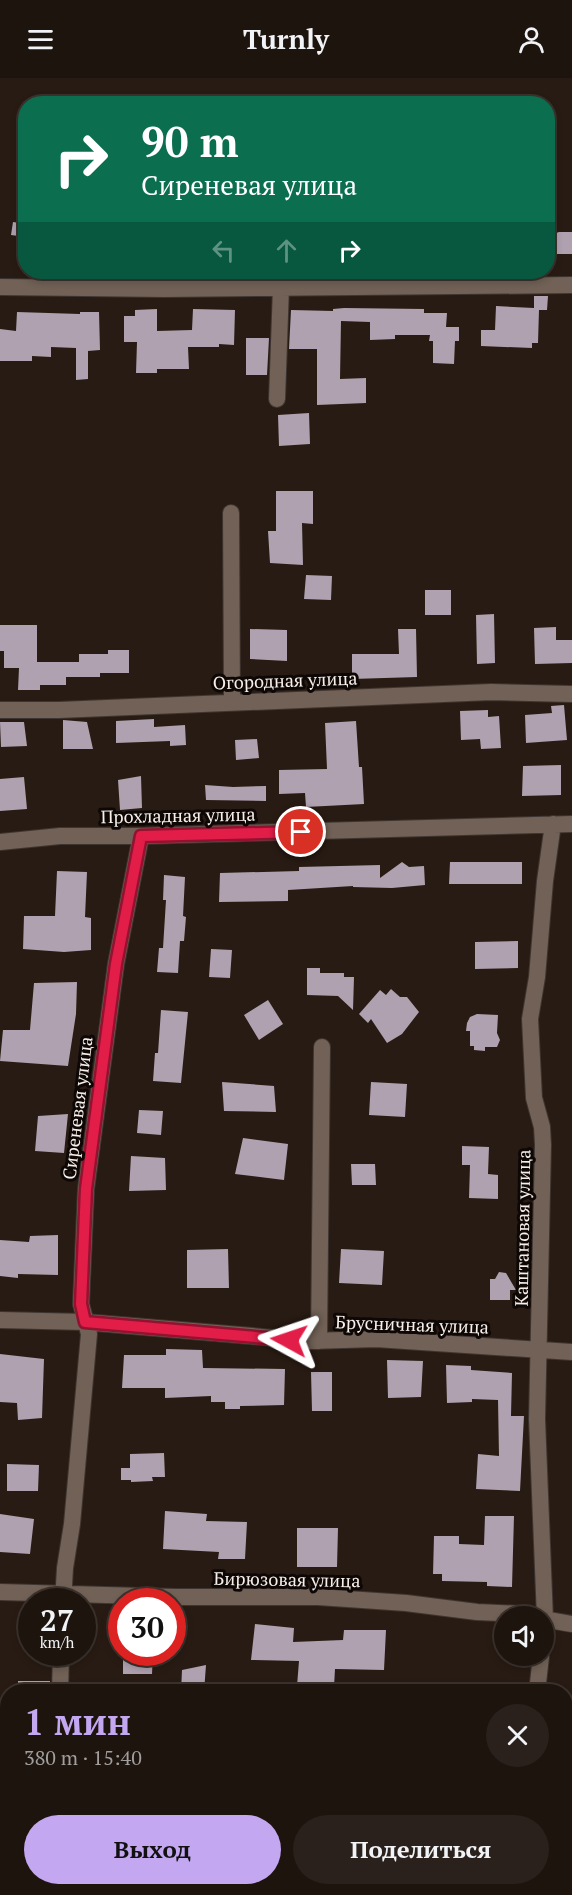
<!DOCTYPE html>
<html lang="ru">
<meta charset="utf-8">
<style>
:root{--surface:#1e140e;--page:#2b211c;--text:#f1f3f6;--muted:#a19e9e;--line:#3c332e;--accent:#c4a7f1}
body{margin:0;font-family:"PT Serif",serif;background:var(--page);color:var(--text);height:100vh;display:flex;flex-direction:column;font-size:22px;white-space:nowrap}
*{box-sizing:border-box;margin:0}
p{font-size:20px;color:var(--muted)}
.icon{flex:none;width:33px;height:33px;fill:none;stroke:currentColor;stroke-width:2;stroke-linecap:round;stroke-linejoin:round}
.map{position:relative;flex:1;overflow:hidden}
.sheet{position:absolute;left:0px;top:1606px;width:573px;height:212px;display:flex;flex-direction:column;background:var(--surface);border-radius:24px 24px 0 0;box-shadow:0 3px 9px #0003,0 0 0 2px var(--line)}
.sheet>*{flex:none}
.hud{position:absolute;left:18px;top:18px;width:537px;height:183px;border-radius:24px;box-shadow:0 3px 9px #0003,0 0 0 2px var(--line);background:#0b6e4f;color:#fff;overflow:hidden}
.buttons{position:absolute;left:494px;top:1528px;display:grid;gap:12px}
.buttons a{display:grid;place-items:center;width:60px;height:60px;border-radius:50%;background:var(--surface);box-shadow:0 3px 9px #0003,0 0 0 2px var(--line);font-size:30px}
.speed{position:absolute;left:18px;top:1510px;display:flex;gap:12px;font-size:30px;font-weight:700;text-align:center}
.speed>*{display:grid;place-content:center;width:78px;height:78px;border-radius:50%;background:var(--surface);box-shadow:0 3px 9px #0003,0 0 0 2px var(--line);line-height:1}
.speed small{font-size:15px;font-weight:400}
.speed .limit{border:9px solid #d22;background:#fff;color:#111}
.pin{position:absolute;display:grid;place-items:center;width:51px;height:51px;color:#fff;margin:-26px;border:3px solid #fff;border-radius:50%;box-shadow:0 2px 6px #0007}
.me{position:absolute;width:66px;margin:-33px;rotate:275deg;stroke-linejoin:round;filter:drop-shadow(0 0 4px #0008)}
.turn{display:flex;align-items:center;gap:21px;height:126px;padding:0 24px;font-size:27px}
.turn .icon{width:78px;height:78px;stroke-width:2.5}
.turn b{display:block;font-size:42px;line-height:51px}
.lanes{display:flex;align-items:center;height:57px;padding:0 24px;background:#0003;justify-content:center;gap:30px;direction:ltr}
.lanes .off{opacity:.35}
.round{display:grid;place-items:center;flex:none;width:63px;height:63px;border-radius:32px;background:var(--page)}
.overview{display:flex;align-items:center;justify-content:space-between;height:102px;padding:0 24px}
h1{font-size:36px;font-weight:700;line-height:45px;color:var(--accent)}
.action{display:flex;gap:12px;margin-top:auto;padding:12px 24px}
.action a{flex:1;height:69px;border-radius:36px;background:var(--accent);color:#111;font-size:24px;font-weight:700;line-height:69px;text-align:center}
.action a+a{background:var(--page);color:var(--text)}
header{display:flex;justify-content:space-between;align-items:center;height:78px;padding:0 24px;background:var(--surface);font-size:27px;font-weight:700}
.map>svg:first-child{display:block}
.building{fill:#afa1af}
.lines{fill:none;stroke-linecap:round;stroke-linejoin:round}
.street-casing{stroke:#3f3530;stroke-width:18}
.street{stroke:#716156;stroke-width:16}
.route-casing{stroke:#92132f;stroke-width:15}
.route{stroke:#e11d48;stroke-width:10}
.labels{text-anchor:middle;dominant-baseline:central;stroke-width:6;stroke-linejoin:round;paint-order:stroke}
.street-label{font-size:18px;fill:#f8efe9;stroke:#0d0705}
</style>
<header><svg class="icon" aria-label="menu" viewBox="0 0 24 24"><path d="M4 6h16M4 12h16M4 18h16"/></svg>Turnly<svg class="icon" aria-label="person" viewBox="0 0 24 24"><circle cx="12" cy="8" r="4"/><path d="M4 21q1-7 8-7t8 7"/></svg></header>
<div class="map">
<svg width="572" height="1817" viewBox="0 0 572 1817">
<rect width="100%" height="100%" fill="#281b13"/>
<path class="building" d="M13,144L26,146V159L11,157Z
M559,154H572V176H548V158Z
M534,218H548L547,232H539L538,265H532V270L481,268V252H495L496,228L534,230Z
M344,230L424,231V235H447L446,249H459V263H455L454,286L433,285V263H429L430,257H395V261L370,262V244L341,243L340,301L366,300V325L317,327V271H289L291,232L333,233V231Z
M157,231V253L192,252L193,231L235,232L234,267L219,266V269H188L189,291H157V295H136L137,264H124V238H135V232Z
M17,234L80,236V234H99L100,272L88,273V301L76,302V270L51,269V279L32,278V283H0V251L16,253Z
M246,260H269L267,297H246Z
M309,335L310,366L279,368L278,337Z
M276,413H313V446L302,445L303,487L270,485L268,453H276Z
M306,497L332,498L331,522L304,521Z
M425,512H451V537H425Z
M494,536L495,585L477,586L476,537Z
M0,547H37V584H79V576H108V572H129V595H100V599H66V607H40V612H18L19,590H4V573H0Z
M556,549V562H572V585L535,586L534,550Z
M250,551L287,552V583L250,581Z
M398,551H416L417,599L352,601V576H399Z
M564,627L567,662L526,665L525,637L552,635L551,628Z
M488,632V639L499,638L501,670L481,671L480,661L461,662L460,633Z
M154,641V649L185,647L186,667L170,668V663L116,665V643Z
M63,642L87,644L93,671H63Z
M356,643L359,689H362L364,726L306,729L305,715L279,716V692L327,691L325,645Z
M0,644H24L27,668L1,669Z
M257,661L259,680L236,682L235,662Z
M561,687V717L522,718L523,688Z
M141,698L142,730L120,732L118,702Z
M24,699L27,731L0,733V701Z
M205,707L233,709L266,708V723L206,722Z
M402,784L409,789L424,788L425,807L392,810L353,809V808L288,812V823L219,824L220,795L299,793V789L380,787V800Z
M450,784H522V806H449Z
M57,793L87,794L85,839L91,840V872L64,874L23,871L24,838H55Z
M164,797L185,799L183,838L186,839L184,863H180L178,895L157,894L159,870H163L166,822H163Z
M518,863V890L475,891V864Z
M211,871L232,872L230,900L209,899Z
M307,890H320V895H344V899H354L353,932L338,918L307,917Z
M77,904L76,936L68,988L0,983L3,952H30L34,905Z
M391,911L400,919H407L419,934L402,956L387,965L371,941L368,945L359,936L380,912L386,917Z
M268,922L283,946L259,962L244,937Z
M161,932L188,934L181,1005L153,1003L155,975H158Z
M477,936L498,937L497,955L500,962L497,969H485V973L474,972V968H470V953H466L467,945L470,939Z
M222,1004L274,1008L276,1034L224,1033Z
M371,1004L407,1006L405,1039L369,1037Z
M139,1032L163,1033L161,1057L137,1055Z
M68,1036L64,1075L35,1073L38,1038Z
M243,1060L288,1066L284,1102L235,1096Z
M462,1068L489,1069L488,1096L498,1097V1121L469,1120L470,1087H462Z
M131,1078L165,1080L166,1112L129,1113Z
M351,1086H375L376,1107H352Z
M58,1157V1197L18,1196V1200L0,1198V1162L29,1164L30,1158Z
M228,1171L229,1210H187V1172Z
M341,1171L384,1173L382,1207L339,1205Z
M499,1194L506,1195L516,1212H510V1222H490V1201H495Z
M166,1271L202,1272L203,1290L285,1291L284,1327L240,1328V1331H225V1324H211V1318L165,1320V1310H122L124,1277H166Z
M0,1276L44,1281L42,1340L18,1342L17,1325L0,1324Z
M387,1282L423,1283L421,1319L388,1320Z
M446,1287L471,1288V1292L512,1295L511,1338H524L520,1413L476,1411L478,1376L499,1378L498,1322L472,1321V1324L447,1325Z
M311,1294H332V1333H312Z
M164,1375L165,1399H152L153,1403L131,1404V1402H121V1390H130V1376Z
M7,1386L39,1387L38,1413H7Z
M165,1433L207,1436L206,1443L247,1444L245,1481H218L219,1474L163,1471Z
M0,1436L34,1441L30,1476L0,1474Z
M485,1438H514L512,1509L487,1508V1504L442,1503V1496H433L434,1458H459V1466L484,1467Z
M297,1450H338L337,1489H297Z
M255,1546L294,1550L293,1564L343,1562L344,1552H386L384,1592L335,1591L334,1609L297,1608L299,1583L251,1582Z
M123,1575H153L152,1596H123Z
M206,1587L204,1614H181L182,1592Z
M18,1603H50V1614H18Z"/>
<g class="lines">
<g class="street-casing">
<path id="street" d="M0,209L164,211L572,207
M277,321L281,209
M231,435L232,624
M0,632H59L491,614L572,616
M0,764L60,758H141L572,746
M0,1242L85,1244L311,1263L376,1261L572,1274
M319,1263L322,969
M0,1514L176,1519H318L406,1525L477,1534L523,1536L535,1539
M63,1524L65,1490L72,1446L89,1256L81,1226L86,1111L116,886L141,758
M543,1541L572,1546
M543,1556L545,1541L537,1341L543,1067L542,1049L534,1020L530,941L537,899L545,803L553,746
M60,1614L61,1575
M537,1614L541,1578
M0,1763H8
M566,1802L572,1803"/>
</g>
<use href="#street" class="street"/>
</g>
<g class="lines">
<g class="route-casing">
<path id="route" d="M289,1262L85,1244L81,1226L86,1111L116,886L141,758L301,754"/>
</g>
<use href="#route" class="route"/>
</g>
<g class="labels">
<g class="street-label">
<text transform="translate(285 602) rotate(-2)">Огородная улица</text>
<text transform="translate(178 737) rotate(-1)">Прохладная улица</text>
<text transform="translate(77 1030) rotate(-83)">Сиреневая улица</text>
<text transform="translate(522 1150) rotate(-89)">Каштановая улица</text>
<text transform="translate(412 1246) rotate(2)">Брусничная улица</text>
<text transform="translate(287 1501) rotate(1)">Бирюзовая улица</text>
</g>
</g>
</svg>
<div class="buttons">
<a><svg class="icon" aria-label="sound" viewBox="0 0 24 24"><path d="M4 9h4l5-4v14l-5-4H4zM17 9q2 3 0 6"/></svg></a>
</div>
<div class="speed"><div>27<small>km/h</small></div><div class="limit">30</div></div>
<div class="pin" style="left:301px;top:754px;background:#d93025"><svg class="icon" aria-label="arrive" viewBox="0 0 24 24"><path d="M6 21V4h12l-3 4 3 4H6"/></svg></div>
<svg class="me" style="left:289px;top:1262px" viewBox="-20 -20 40 40"><path d="M0-17L14 15 0 8-14 15z" fill="#e11d48" stroke="#fff" stroke-width="4"/></svg>
<div class="hud">
<div class="turn"><svg class="icon" aria-label="right" viewBox="0 0 24 24"><path d="M7 20v-9h11M14 6l5 5-5 5"/></svg><div><b>90 m</b>Сиреневая улица</div></div>
<div class="lanes"><svg class="icon off" aria-label="left" viewBox="0 0 24 24"><path d="M17 20v-9H6M10 6l-5 5 5 5"/></svg><svg class="icon off" aria-label="ahead" viewBox="0 0 24 24"><path d="M12 20V5M6 11l6-6 6 6"/></svg><svg class="icon" aria-label="right" viewBox="0 0 24 24"><path d="M7 20v-9h11M14 6l5 5-5 5"/></svg></div>
</div>
<section class="sheet">
<div class="overview"><div><h1>1 мин</h1><p>380 m · 15:40</p></div><a class="round"><svg class="icon" aria-label="close" viewBox="0 0 24 24"><path d="M6 6l12 12M18 6L6 18"/></svg></a></div>
<div class="action"><a>Выход</a><a>Поделиться</a></div>
</section>
</div>
